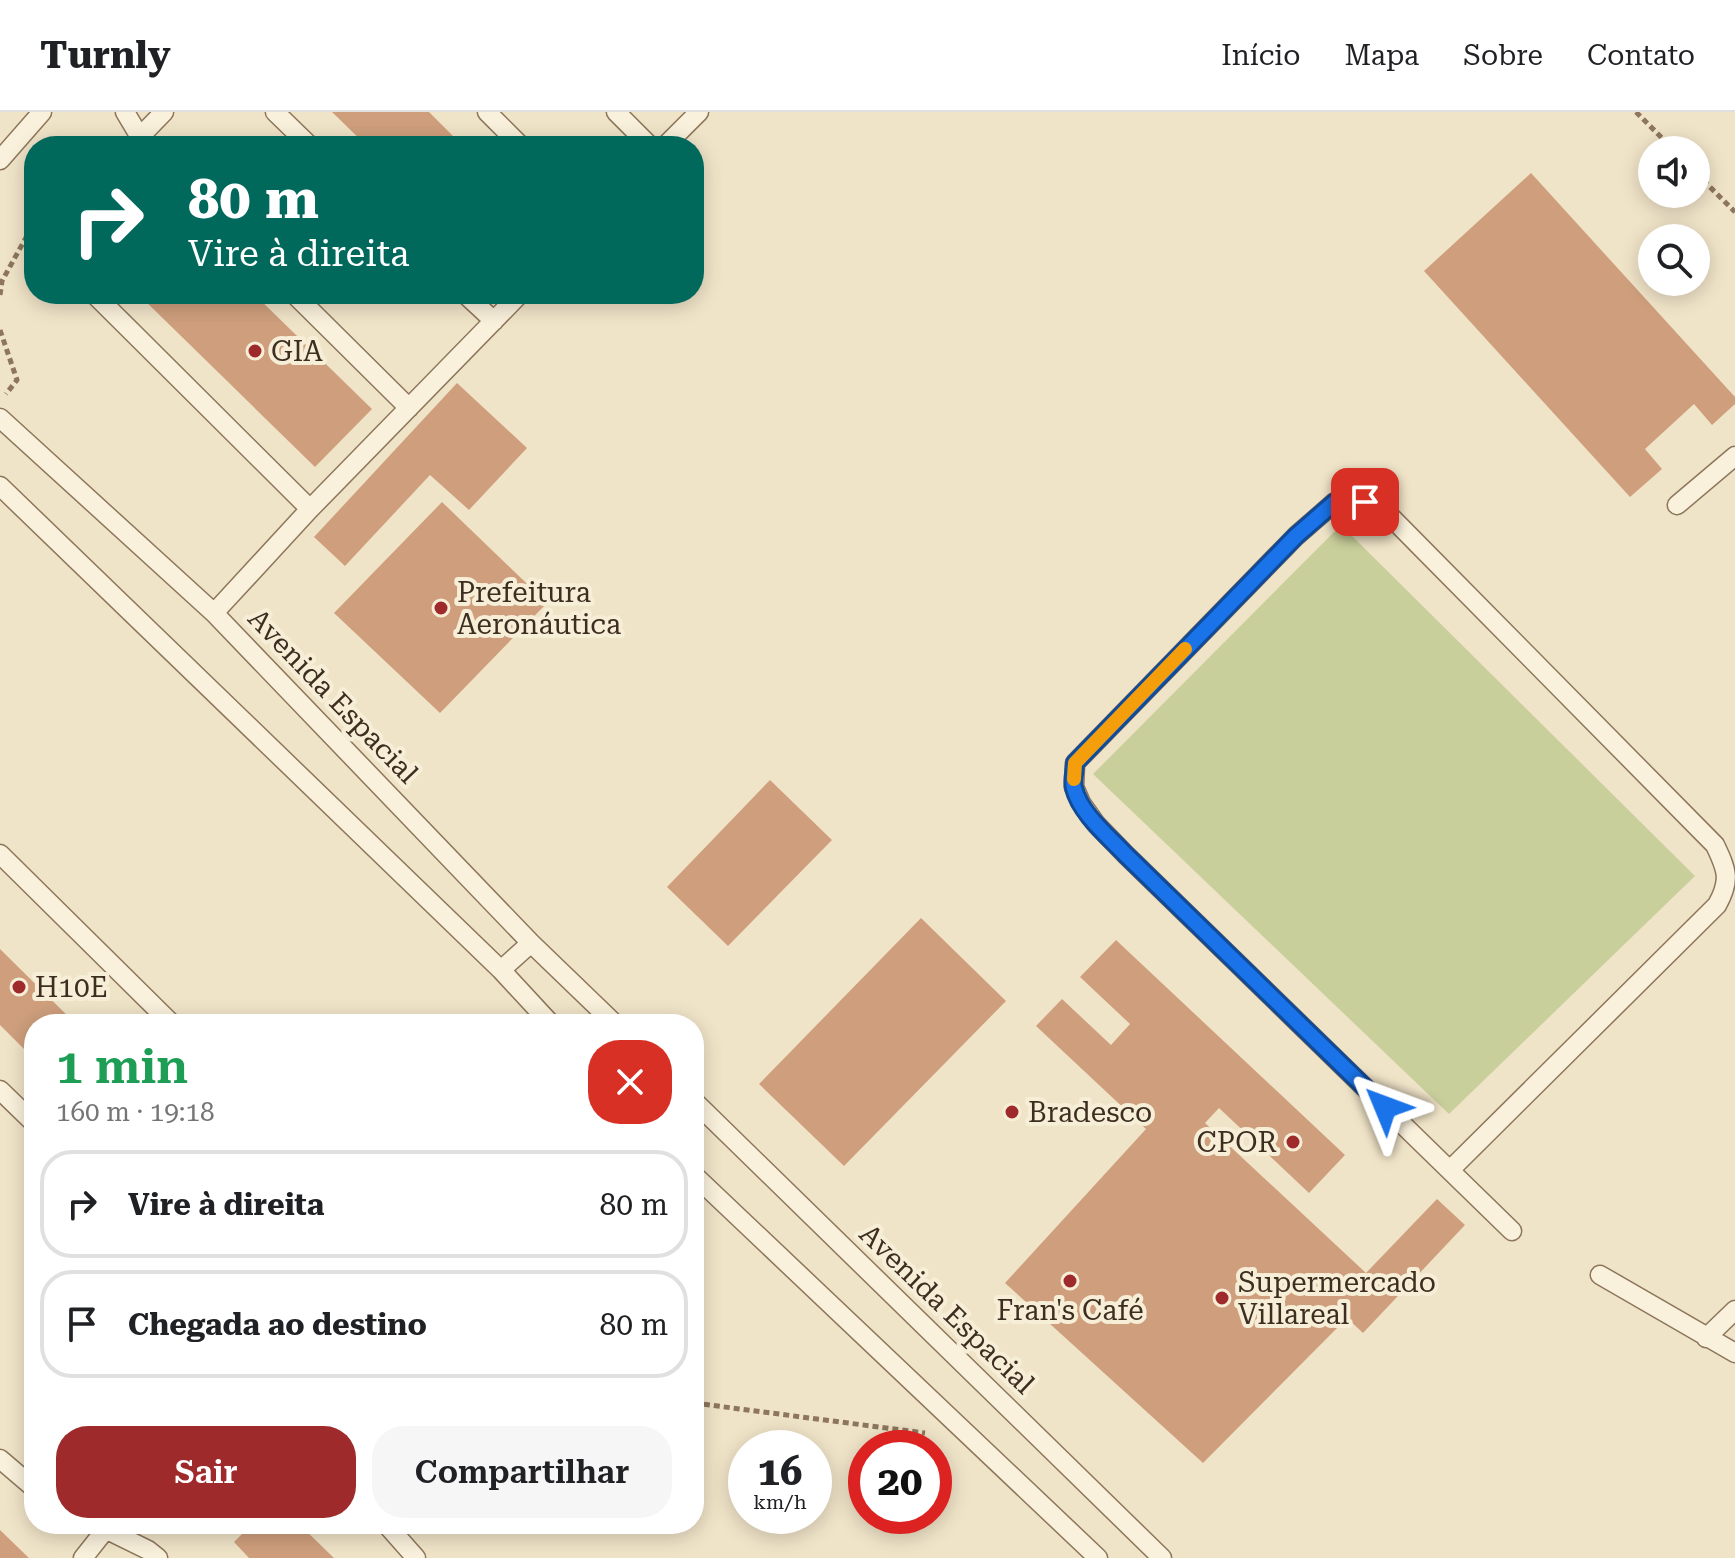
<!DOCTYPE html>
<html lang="pt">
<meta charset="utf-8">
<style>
:root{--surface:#fff;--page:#f6f6f6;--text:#202124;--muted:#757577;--line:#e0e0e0;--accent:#9e2a2b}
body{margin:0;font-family:"Roboto Serif",serif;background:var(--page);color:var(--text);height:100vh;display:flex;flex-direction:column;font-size:30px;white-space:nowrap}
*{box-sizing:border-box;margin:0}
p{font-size:26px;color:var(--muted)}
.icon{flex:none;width:44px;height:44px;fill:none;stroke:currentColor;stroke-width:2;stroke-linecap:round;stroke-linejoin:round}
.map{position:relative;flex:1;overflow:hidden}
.drawer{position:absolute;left:24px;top:902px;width:680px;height:520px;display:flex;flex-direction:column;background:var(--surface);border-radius:32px;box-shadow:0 4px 20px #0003}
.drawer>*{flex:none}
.top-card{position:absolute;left:24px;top:24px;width:680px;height:168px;border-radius:32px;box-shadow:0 4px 20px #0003;background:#00695c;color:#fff;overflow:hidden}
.fabs{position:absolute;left:1638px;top:24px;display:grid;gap:16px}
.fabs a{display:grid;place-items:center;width:72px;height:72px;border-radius:50%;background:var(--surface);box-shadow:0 4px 20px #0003;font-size:40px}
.speed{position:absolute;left:728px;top:1318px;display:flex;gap:16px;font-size:40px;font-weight:700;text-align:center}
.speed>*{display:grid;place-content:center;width:104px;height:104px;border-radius:50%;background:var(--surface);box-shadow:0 4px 20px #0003;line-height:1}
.speed small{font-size:20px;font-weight:400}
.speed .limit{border:12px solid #d22;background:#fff;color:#111}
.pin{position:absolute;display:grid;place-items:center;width:68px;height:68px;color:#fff;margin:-34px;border-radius:16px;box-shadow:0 4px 12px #0006}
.me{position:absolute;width:88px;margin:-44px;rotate:314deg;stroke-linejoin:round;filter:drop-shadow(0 0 6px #0008)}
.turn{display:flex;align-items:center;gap:28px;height:168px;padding:0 32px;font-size:36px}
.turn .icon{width:104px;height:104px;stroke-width:2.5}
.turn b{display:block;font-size:56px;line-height:68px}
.round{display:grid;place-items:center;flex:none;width:84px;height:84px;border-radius:32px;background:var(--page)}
.head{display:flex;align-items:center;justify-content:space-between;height:136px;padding:0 32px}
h1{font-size:48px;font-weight:600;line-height:60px;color:#1e9e55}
.action{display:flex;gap:16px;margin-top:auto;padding:16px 32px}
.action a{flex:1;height:92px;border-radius:32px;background:var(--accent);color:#fff;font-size:32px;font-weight:600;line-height:92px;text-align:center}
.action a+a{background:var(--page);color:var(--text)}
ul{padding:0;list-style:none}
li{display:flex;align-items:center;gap:24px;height:108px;margin:0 16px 12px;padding:0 16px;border:4px solid var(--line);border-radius:32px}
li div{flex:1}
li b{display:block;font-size:30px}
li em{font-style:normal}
header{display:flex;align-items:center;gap:48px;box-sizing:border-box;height:112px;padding:0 40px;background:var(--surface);border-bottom:2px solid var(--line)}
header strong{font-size:38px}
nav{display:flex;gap:44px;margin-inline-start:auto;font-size:28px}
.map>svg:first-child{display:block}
.green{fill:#c9cf9b}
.building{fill:#cf9f7d}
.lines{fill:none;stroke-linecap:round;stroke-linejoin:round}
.lane-casing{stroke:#8d765c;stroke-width:21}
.path{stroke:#8d765c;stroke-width:5;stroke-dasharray:6 4;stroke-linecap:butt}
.lane{stroke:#faf1dc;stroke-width:18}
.route-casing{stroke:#114b97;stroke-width:20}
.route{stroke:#1a73e8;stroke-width:14}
.slow{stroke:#f59e0b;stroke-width:14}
.poi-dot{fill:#9e2a2b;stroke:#f7eed8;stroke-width:3}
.labels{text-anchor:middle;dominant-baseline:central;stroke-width:8;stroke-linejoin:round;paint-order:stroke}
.poi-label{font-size:28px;fill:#3d2e20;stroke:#f7eed8;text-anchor:start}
.street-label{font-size:28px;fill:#3d2e20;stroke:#f7eed8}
</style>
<header>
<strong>Turnly</strong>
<nav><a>Início</a><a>Mapa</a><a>Sobre</a><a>Contato</a></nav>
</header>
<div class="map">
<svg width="1735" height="1446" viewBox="0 0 1735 1446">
<rect width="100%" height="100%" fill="#f0e4c8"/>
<path class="green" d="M1341,413L1695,764L1449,1002L1093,662Z"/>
<path class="building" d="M332,0H429L463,34H367Z
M1531,61L1735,285V292L1712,313L1694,292L1645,337L1662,357L1630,385L1424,159Z
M138,182H254L372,297L315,355Z
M457,271L527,336L469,398L430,363L345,454L314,425Z
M442,390L547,491L440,601L334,501Z
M770,668L832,728L728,834L667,775Z
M921,806L1006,889L844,1054L759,972Z
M1116,828L1345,1043L1309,1081L1219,996L1205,1011L1366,1161L1437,1087L1465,1113L1363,1221L1347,1206L1203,1351L1005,1171L1146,1017L1036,914L1062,887L1111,933L1130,912L1080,865Z
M0,837L76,912H34V947L0,913Z
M252,1412H299L334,1446H249L234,1430Z
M0,1418L29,1446H0Z"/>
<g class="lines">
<g class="lane-casing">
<path id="lane" d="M125,0L144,32
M275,0L310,34
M487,0L521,34
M616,0L650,34
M131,34L164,0
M665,34L699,0
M0,48L42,0
M94,182L310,397
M294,182L409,296
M465,182L494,209
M0,306L214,501L531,831L615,912
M0,374L501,858L551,912
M1677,393L1735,344
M214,501L310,397L520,182
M0,742L172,912
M501,858L531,831
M0,978L34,1011
M694,989L1162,1446
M1450,1058L1717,793C1731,768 1727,758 1715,733L1390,404L1365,390H1335L1296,424L1075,651L1074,675L1081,691L1096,712L1125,742L1512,1119
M694,1063L1098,1446
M1600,1163L1735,1241
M1706,1226L1735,1198
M0,1347L34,1376
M95,1412L148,1438L158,1446
M386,1412L416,1446
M83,1446L110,1412"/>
</g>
<path class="path" d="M1636,0L1674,38
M1696,61L1735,100
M0,183L2,169L34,111
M0,218L17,268L6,282
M694,1291L925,1321"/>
<use href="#lane" class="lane"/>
</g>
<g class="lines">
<g class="route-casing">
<path id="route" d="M1365,390H1335L1296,424L1075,651C1075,658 1072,669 1074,676C1080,701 1108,724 1125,742L1385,995"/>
</g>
<use href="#route" class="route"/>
<path class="slow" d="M1074,667L1075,651L1185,537"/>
</g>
<g class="poi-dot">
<circle cx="255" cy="239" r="8"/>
<circle cx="441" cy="496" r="8"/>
<circle cx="19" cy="875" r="8"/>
<circle cx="1012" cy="1000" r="8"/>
<circle cx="1293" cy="1030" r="8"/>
<circle cx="1070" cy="1169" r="8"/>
<circle cx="1222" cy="1186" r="8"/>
</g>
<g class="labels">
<g class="poi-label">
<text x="271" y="239">GIA</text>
<text x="457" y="480">Prefeitura<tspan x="457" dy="32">Aeronáutica</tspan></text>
<text x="35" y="875">H10E</text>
<text x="1028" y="1000">Bradesco</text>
<text x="1277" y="1030" text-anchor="end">CPOR</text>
<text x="1238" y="1170">Supermercado<tspan x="1238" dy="32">Villareal</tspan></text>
<text x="1070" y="1198" text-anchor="middle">Fran's Café</text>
</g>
<g class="street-label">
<text transform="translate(333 584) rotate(46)">Avenida Espacial</text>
<text transform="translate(947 1197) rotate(44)">Avenida Espacial</text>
</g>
</g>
</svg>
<div class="fabs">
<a><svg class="icon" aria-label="sound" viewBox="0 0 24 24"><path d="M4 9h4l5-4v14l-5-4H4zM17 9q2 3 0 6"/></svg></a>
<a><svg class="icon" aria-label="search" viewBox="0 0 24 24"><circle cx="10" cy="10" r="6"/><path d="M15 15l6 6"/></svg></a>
</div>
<div class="speed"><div>16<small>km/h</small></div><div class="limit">20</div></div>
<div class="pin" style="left:1365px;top:390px;background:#d93025"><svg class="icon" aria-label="arrive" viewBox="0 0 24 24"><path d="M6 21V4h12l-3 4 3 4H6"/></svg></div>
<svg class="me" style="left:1385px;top:995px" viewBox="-20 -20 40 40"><path d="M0-17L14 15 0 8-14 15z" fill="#1a73e8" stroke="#fff" stroke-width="4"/></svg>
<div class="top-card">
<div class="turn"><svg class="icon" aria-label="right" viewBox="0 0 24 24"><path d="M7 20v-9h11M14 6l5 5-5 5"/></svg><div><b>80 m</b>Vire à direita</div></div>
</div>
<section class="drawer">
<div class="head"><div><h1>1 min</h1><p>160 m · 19:18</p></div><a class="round" style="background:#d93025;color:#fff"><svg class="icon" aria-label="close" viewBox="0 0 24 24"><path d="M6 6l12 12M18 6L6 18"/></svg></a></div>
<ul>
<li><svg class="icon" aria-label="right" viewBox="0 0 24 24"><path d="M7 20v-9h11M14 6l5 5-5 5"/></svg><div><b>Vire à direita</b></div><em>80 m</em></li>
<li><svg class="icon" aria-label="arrive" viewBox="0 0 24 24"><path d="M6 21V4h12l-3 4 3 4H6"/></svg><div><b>Chegada ao destino</b></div><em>80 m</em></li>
</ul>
<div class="action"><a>Sair</a><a>Compartilhar</a></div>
</section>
</div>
